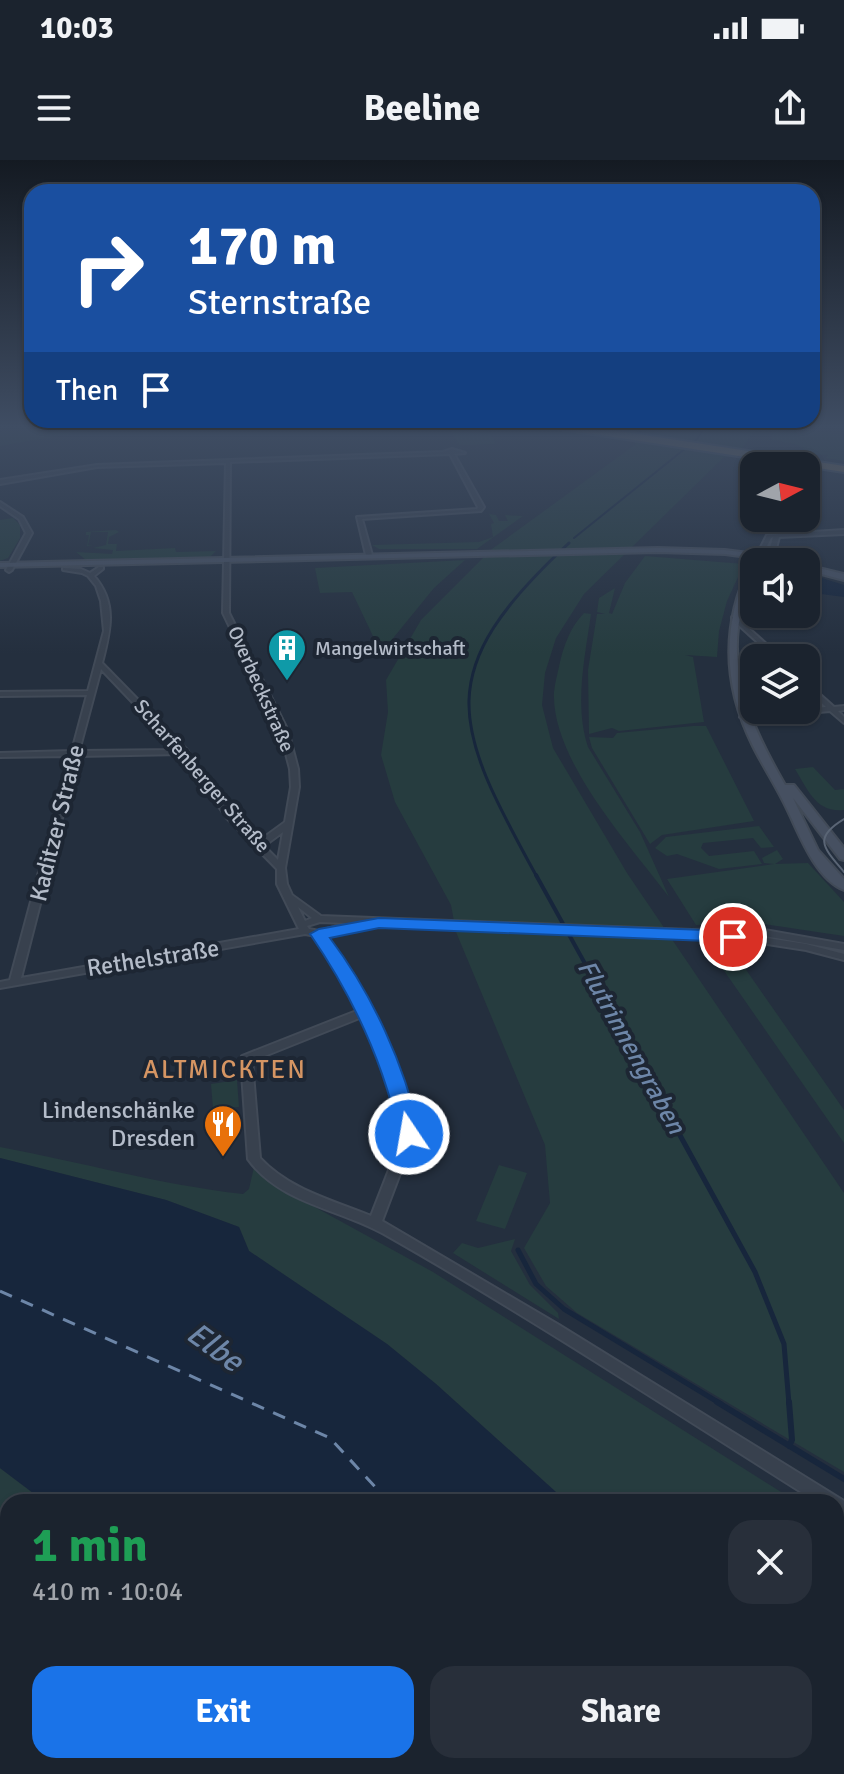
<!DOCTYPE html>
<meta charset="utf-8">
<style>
:root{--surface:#1b232e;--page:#282f3a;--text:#f1f3f6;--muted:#a0a4aa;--line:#39404a;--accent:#1a73e8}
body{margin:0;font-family:Signika,sans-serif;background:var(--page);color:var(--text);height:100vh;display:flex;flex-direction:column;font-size:30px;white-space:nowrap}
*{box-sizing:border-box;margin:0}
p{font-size:26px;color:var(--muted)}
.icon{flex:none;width:44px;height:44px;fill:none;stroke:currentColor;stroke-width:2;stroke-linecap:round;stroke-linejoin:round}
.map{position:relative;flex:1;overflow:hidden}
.panel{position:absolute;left:0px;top:1334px;width:844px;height:280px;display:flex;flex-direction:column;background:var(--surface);border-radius:24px 24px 0 0;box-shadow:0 2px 6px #0004,0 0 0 2px var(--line)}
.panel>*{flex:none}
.banner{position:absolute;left:24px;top:24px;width:796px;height:244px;border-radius:24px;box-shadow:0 2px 6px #0004,0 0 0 2px var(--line);background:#1a4fa0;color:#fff;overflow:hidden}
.needle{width:52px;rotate:83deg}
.tools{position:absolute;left:740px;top:292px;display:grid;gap:16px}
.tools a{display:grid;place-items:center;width:80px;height:80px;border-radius:16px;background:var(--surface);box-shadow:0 2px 6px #0004,0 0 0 2px var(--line);font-size:40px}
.pin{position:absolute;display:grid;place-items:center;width:68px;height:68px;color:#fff;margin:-34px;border:4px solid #fff;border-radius:50%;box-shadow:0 2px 8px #0007}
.me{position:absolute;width:88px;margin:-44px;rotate:348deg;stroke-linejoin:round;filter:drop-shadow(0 0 6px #0008)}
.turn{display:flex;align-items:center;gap:28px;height:168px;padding:0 32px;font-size:36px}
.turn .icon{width:104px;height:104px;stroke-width:2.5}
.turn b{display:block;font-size:56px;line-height:68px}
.then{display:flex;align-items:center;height:76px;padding:0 32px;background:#0003;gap:16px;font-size:30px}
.round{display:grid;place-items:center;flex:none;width:84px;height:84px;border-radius:24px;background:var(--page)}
.headline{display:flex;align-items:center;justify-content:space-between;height:136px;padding:0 32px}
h1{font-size:48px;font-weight:700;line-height:60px;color:#1e9e55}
.cta{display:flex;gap:16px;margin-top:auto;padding:16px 32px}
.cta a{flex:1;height:92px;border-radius:24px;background:var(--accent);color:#fff;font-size:32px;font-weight:700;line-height:92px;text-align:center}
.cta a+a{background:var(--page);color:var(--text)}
.status{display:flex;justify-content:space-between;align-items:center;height:56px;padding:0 40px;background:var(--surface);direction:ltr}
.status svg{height:22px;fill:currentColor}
header{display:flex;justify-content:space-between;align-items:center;height:104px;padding:0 32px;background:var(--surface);font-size:36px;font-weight:700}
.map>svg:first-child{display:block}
.green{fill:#263c3f}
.water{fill:#17263c}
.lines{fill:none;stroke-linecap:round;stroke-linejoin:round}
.stream-far4{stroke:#17263c;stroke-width:2}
.stream-far3{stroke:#17263c;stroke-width:3}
.stream-far2{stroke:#17263c;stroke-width:4}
.stream-far1{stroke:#17263c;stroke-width:5}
.stream{stroke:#17263c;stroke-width:6}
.ferry{stroke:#6d86a8;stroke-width:3;stroke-dasharray:13 10;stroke-linecap:butt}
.street-casing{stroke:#414a57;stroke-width:4}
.secondary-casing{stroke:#414a57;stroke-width:4}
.highway-casing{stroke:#434c59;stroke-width:4}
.street{fill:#38414e;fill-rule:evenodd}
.secondary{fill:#465061;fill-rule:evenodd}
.highway{fill:#746855;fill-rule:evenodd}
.tram{stroke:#5a6575;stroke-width:2}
.route{fill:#1a73e8;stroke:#114b97;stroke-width:2}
.labels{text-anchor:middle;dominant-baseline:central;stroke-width:8;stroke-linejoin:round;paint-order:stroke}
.far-poi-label{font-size:20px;fill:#b4bcc9;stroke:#1d2633;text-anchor:start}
.far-street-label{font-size:20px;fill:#b4bcc9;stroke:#1d2633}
.street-label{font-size:24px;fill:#b4bcc9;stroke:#1d2633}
.poi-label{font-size:24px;fill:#b4bcc9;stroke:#1d2633;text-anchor:end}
.water-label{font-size:26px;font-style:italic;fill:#6d86a8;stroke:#1d2633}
.neighbourhood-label{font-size:26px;letter-spacing:2px;fill:#d59563;stroke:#1d2633}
.near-water-label{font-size:32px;font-style:italic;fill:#6d86a8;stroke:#1d2633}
</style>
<div class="status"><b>10:03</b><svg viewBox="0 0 49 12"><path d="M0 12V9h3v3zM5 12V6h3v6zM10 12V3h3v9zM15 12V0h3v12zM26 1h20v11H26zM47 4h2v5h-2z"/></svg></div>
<header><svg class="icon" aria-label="menu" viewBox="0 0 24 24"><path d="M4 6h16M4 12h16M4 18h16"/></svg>Beeline<svg class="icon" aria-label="share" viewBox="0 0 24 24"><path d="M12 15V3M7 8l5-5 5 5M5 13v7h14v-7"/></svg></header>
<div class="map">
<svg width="844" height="1614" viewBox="0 0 844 1614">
<rect width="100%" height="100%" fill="#242f3e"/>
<path class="green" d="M18,268H97L99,269L0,286V272Z
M450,268H487L496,284L459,285Z
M648,268H756L737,295L723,298L584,434L556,478L545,513L542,545L553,588L627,713L844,1033V1312L577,1153L546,1126L524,1088L550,1043L545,985L456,772L451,745L395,642L381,595L388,552L386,520L421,460L492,389L636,284L633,279Z
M776,268L840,274L844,277V301L826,298L828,295L809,294L799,285L770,279Z
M489,354L496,355L499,361H508L505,355L523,356L477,389H379L372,385L479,382L493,377L491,364L494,363Z
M13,358L20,365V378L8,398L0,401V360Z
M116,370L119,372L109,377L108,384H117L116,391L175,388L176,392L216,391L210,397L86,400L76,392L112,394L113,390L93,388L106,385L108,372H91L88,385H93L87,386L89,375H86V372Z
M645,396L744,404L727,441L719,471L717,497L685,495L693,497L704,562L619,571L612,568L589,574L588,510L597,454H605L597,452L599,438L615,428L609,453L612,454L625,423Z
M465,400L434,428L381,493L352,432L320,433L315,408Z
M584,453L591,454C585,497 574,545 588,587L640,672L669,737C630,685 551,600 554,532C555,522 558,512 560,502C564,485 571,466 584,453Z
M693,566H706L754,661L662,675L650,684L592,588L589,577L613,578L617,573Z
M813,607L835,630L844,629V650C816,653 808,630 795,609Z
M759,666L774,687L761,688L753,678L703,683L701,688L709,696L754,691L762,704L719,709L677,694L667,696L655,688L666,677Z
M777,690L783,699L775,704L808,703L844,742V776L757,763L696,765L667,719L774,704L764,703L762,698Z
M699,780L728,784L844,950V983L711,792Z
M237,920L239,947L213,949L211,924Z
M0,987C81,1002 161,1025 243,1034L249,1029L254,1007L271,1023L433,1112L797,1342H567L436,1224L387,1184L249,1091L239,1067L166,1040L0,998Z
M499,1005L527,1013L505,1069L476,1061Z
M515,1079L511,1091L530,1125L558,1153L559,1159L453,1093L462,1083L478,1088Z
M0,1308L45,1342H8V1606H285L292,1614H0Z
M836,1366L844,1371V1612L836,1604Z"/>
<path class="water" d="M806,413L844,425V437L806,432Z
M0,998L166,1040L239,1067L249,1091L387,1184L436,1224L567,1342H45L0,1308Z
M836,1604L844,1614H292L285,1606Z"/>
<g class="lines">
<path class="stream-far4" d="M574,378L697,279L704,268
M567,385L569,383"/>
<path class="stream-far3" d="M537,717C452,563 430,512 569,383"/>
<path class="stream-far2" d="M536,715L666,950"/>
<path class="stream-far1" d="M665,948L755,1112L784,1184L789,1244
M518,1090L536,1124L564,1149L721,1244"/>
<path class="stream" d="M717,1242L844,1319
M789,1242L792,1280L789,1286"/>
<path class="ferry" d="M0,1131L330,1278L389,1342
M633,1606L640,1614"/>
<g class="street-casing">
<path id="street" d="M452,289L465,293L454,294L484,347L481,351L362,359L372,395L369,397L366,395L357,357L477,349L478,347L450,294L230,302L229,453L288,571L298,609L299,627L285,708L287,724L292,735L321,756L692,770L754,768L844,784V790L754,774H740L806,784L844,794V800L806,790L735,779L733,777L737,774L692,776L320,762L307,766L309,769L319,771L346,764L351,767L349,769L325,775L354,816L405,927L415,974L382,1061L559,1165L844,1341V1357L836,1354V1342H817C674,1252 532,1158 384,1074C340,1049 279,1043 248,999L241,899L242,896L359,850L344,816L316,776L305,774L0,828V822L10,820L70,596L0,597V593L72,591L87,535L0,536V532L88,531L104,471L101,441L96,426L88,416L82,413L63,410V408L81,409L90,413L99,407H103V409L94,416C118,443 110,472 102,503L187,590L233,654L259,681L285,662L291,627L290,609L280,571L223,453L226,303L97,307L0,324V320L97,305L443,292ZM101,509L178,590L79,591ZM182,594L227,658L277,709V724L299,769L21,818L78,596ZM283,672L278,700L264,686ZM298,747L312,758L305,761ZM362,857L393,927L403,974L371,1056C332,1040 290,1030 260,998L252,901Z
M0,342L23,357L32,373L12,410L9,412L6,410L26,373L19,359L0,346Z
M844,370V374L779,377L774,396L771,398L768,396L773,377L771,378L762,396L757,395L767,375Z
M732,457H736L782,498H775L732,459Z
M806,522L834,547L844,546V550L838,551L844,557V563L830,551L744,559L740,557L744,555L826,547L806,528Z"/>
</g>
<g class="secondary-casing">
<path id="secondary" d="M658,388L725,390L803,400L807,402H784L725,394L658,392L0,407V403Z
M751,403H754C754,425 741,446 738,468C731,525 758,578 785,625H794L844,688V700L840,699L793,638L818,690L844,719V730C816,719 800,676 788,651C778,629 764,608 753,586C723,526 721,464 751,403Z
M806,405L844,414V420L806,410Z"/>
</g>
<g class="highway-casing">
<path id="highway" d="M554,268H599L844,306V312Z"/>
</g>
<use href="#street" class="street"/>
<use href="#secondary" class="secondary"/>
<use href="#highway" class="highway"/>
<path class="tram" d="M844,659C812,678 824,688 844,712"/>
</g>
<linearGradient id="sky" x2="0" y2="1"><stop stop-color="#141a22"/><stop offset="0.54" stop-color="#3f4d63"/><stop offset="1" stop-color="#3f4d63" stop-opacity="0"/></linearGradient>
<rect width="844" height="494" fill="url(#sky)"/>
<path class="route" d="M379,758L733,771L742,777L733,782L379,768L330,778C373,835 404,904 420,974L409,982L399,974C383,901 352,835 310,774L319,769Z"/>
<defs>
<g id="building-pin" transform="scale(2)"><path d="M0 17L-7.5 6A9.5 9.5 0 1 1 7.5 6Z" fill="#0f9aa8" stroke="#1d2633"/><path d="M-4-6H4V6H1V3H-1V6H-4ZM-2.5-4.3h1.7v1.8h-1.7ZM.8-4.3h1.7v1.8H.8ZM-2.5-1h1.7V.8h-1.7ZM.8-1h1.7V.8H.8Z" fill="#fff"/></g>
<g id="restaurant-pin" transform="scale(2)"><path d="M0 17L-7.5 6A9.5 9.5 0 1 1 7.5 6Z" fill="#e8710a" stroke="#1d2633"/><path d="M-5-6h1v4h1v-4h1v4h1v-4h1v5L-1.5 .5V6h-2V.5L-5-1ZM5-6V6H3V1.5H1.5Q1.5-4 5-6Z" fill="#fff"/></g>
</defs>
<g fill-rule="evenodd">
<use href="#building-pin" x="287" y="488"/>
<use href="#restaurant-pin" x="223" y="964"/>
</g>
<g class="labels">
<g class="far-poi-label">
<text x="315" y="488">Mangelwirtschaft</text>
</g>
<g class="far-street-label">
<text transform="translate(261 529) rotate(66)">Overbeckstraße</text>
<text transform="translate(202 616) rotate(49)">Scharfenberger Straße</text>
</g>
<g class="street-label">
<text transform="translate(57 663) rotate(-76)">Kaditzer Straße</text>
<text transform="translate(153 798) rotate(-9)">Rethelstraße</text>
</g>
<g class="poi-label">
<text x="195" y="950">Lindenschänke<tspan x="195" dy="28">Dresden</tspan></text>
</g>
<g class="water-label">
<text transform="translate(631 887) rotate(61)">Flutrinnengraben</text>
</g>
<g class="neighbourhood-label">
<text x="225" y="910">ALTMICKTEN</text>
</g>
<g class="near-water-label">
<text transform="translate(215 1187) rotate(36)">Elbe</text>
</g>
</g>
</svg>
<div class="tools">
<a><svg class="needle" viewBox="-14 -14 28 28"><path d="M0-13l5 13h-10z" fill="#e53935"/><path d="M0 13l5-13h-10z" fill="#a0a4aa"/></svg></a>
<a><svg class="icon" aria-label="sound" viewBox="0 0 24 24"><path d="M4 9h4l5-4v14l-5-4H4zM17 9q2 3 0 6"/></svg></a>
<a><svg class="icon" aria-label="layers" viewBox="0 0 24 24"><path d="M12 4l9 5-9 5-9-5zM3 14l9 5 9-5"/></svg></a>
</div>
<div class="pin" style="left:733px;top:777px;background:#d93025"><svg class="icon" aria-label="arrive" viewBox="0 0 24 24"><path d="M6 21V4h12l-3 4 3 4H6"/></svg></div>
<svg class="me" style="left:409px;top:974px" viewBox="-20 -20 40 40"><circle r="17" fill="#1a73e8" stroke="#fff" stroke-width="3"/><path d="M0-11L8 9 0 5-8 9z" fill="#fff"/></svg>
<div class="banner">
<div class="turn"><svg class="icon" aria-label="right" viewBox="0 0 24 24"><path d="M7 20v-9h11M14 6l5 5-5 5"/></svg><div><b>170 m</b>Sternstraße</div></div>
<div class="then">Then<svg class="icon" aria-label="arrive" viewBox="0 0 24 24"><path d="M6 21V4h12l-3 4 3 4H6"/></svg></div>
</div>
<section class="panel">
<div class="headline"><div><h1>1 min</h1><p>410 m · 10:04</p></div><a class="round"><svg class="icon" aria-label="close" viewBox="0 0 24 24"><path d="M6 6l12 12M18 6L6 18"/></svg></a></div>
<div class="cta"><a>Exit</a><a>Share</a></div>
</section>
</div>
